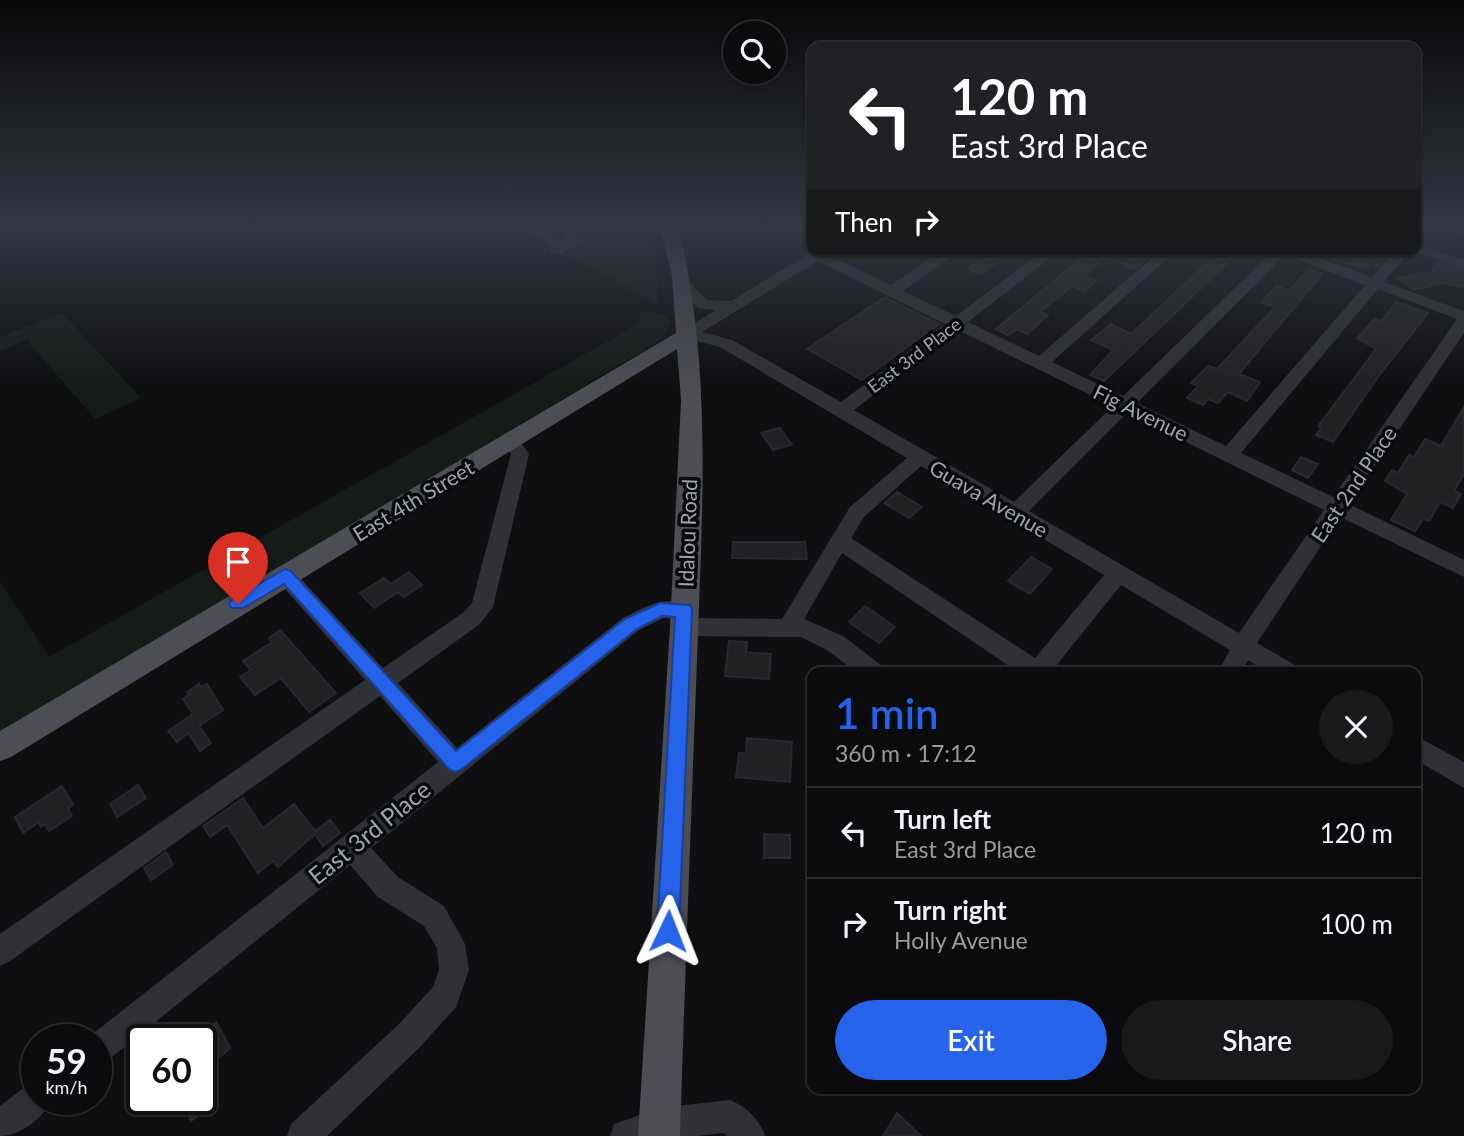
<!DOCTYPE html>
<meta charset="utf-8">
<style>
:root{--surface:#0b0b0d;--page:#19191b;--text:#f1f3f6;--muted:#9a9b9d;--line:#2b2b2e;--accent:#2563eb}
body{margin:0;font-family:Lato,sans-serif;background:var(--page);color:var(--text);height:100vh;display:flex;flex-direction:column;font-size:26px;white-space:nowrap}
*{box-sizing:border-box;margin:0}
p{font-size:23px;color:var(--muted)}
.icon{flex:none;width:38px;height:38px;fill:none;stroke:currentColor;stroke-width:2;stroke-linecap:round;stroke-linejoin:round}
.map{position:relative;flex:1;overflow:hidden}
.sheet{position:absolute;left:807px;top:667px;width:614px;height:427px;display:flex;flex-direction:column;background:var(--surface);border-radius:14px;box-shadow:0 2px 5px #0004,0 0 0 2px var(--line)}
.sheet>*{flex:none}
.banner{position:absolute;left:807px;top:42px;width:614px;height:214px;border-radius:14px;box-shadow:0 2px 5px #0004,0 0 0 2px var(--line);background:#202124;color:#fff;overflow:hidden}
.fabs{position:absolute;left:723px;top:21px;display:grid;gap:14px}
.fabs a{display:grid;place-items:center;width:63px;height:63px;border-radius:50%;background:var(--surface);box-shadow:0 2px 5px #0004,0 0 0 2px var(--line);font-size:35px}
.speed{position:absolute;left:21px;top:1024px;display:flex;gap:14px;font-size:35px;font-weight:700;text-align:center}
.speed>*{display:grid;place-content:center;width:91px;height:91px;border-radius:50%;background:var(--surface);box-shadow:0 2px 5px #0004,0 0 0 2px var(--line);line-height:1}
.speed small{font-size:18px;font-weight:400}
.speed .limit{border:4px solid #111;border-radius:10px;background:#fff;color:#111}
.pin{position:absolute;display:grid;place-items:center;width:60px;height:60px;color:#fff;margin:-72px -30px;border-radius:50% 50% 50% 0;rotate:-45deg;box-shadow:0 0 7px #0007}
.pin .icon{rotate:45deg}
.me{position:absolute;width:77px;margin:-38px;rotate:2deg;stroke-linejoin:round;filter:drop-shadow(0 0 5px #0008)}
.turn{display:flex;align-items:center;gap:24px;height:147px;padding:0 28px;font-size:32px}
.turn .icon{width:91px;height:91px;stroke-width:2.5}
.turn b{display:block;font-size:49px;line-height:60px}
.then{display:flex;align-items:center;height:66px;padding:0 28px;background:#0003;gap:14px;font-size:26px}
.round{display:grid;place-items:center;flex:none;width:74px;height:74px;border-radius:37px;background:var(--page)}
.overview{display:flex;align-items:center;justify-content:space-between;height:119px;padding:0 28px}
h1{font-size:42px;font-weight:600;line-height:52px;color:var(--accent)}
.button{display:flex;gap:14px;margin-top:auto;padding:14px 28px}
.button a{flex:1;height:80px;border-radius:42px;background:var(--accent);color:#fff;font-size:28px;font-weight:600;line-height:80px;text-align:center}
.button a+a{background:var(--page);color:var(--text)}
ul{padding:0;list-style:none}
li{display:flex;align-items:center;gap:21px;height:91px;padding:0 28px;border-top:2px solid var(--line)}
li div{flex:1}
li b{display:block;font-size:26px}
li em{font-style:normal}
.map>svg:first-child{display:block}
.green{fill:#151c17}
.building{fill:#222225;stroke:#29292d;stroke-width:2}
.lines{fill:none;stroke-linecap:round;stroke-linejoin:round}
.minor{fill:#303136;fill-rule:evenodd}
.major{fill:#4c4d55;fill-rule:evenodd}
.route{fill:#2563eb;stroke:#184099;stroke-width:2}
.labels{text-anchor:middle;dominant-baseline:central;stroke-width:7;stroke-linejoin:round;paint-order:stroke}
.far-street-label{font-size:18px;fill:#9fa4b3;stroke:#0a0a0c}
.street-label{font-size:21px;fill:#9fa4b3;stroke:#0a0a0c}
.near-street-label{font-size:24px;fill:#9fa4b3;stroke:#0a0a0c}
</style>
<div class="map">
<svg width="1464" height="1136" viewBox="0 0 1464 1136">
<rect width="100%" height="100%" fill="#0f0f11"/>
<path class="green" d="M546,225H647L657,280V304L561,251L567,237Z
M640,312L667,314C673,324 666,333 659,341L0,736V582L49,657L631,328L639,319Z
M62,313L141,398L95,419L27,340L0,351V337Z"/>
<path class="building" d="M1091,250H1123L1146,259L1135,269L1106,257L1084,275L1096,280L1085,291L1072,286L1040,312L1048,315L1027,334L1017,329L1008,335L996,329Z
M1221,250H1241L1104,381L1090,375L1113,350L1091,340L1111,324L1131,334Z
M1328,250L1357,253L1353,250H1368L1382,253L1385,258L1378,266L1368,260V268L1330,259Z
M987,254L1000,260L980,274L968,269Z
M1438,262L1464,271V287L1442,283L1414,290L1397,278L1421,273L1430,274Z
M1309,269L1322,274L1239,374L1260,382L1247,401L1228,392L1218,403L1208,399L1203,405L1187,398L1198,386L1191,383L1208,366L1217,369L1275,307L1261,302L1277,286L1289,291Z
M885,297L939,324L862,380L807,349Z
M1396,302L1428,313L1378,377L1333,442L1316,435L1321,428L1318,426L1376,349L1357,338L1375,319L1381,321Z
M1464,407V474L1454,491L1461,494L1453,508L1440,502L1429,521L1423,519L1415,531L1391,520L1407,494L1385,481L1392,470L1398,473L1409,455L1414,457L1425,439L1441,446Z
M780,428L792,445L773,450L761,433Z
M1301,457L1318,464L1308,478L1292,470Z
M897,492L922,507L909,518L884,503Z
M733,542H805L807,559L732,558Z
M1031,557L1052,569L1030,594L1008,581Z
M409,572L422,585L404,597L398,592L374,608L360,593L384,578L391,584Z
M865,606L895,627L879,643L849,622Z
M280,630L336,693L309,712L281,678L255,695L240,677L251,670L243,661L272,642L269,638Z
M729,641L747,642L746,652L771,654L769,679L725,676Z
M199,684L201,687L207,684L223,710L199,726L211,743L200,751L188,733L177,742L168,731L193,714L183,699L189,695L187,692Z
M747,738L792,742L790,782L736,777L739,753L746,754Z
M138,785L146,798L117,817L110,804Z
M62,786L73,805L68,808L72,816L49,831L45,824L41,827L39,822L23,833L15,817Z
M243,798L263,828L294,804L315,831L330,820L340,833L323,846L315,834L278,867L273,861L258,873L227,825L210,837L203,826Z
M764,834L790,835V858H764Z
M166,852L173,865L151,880L144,868Z
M216,1022L230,1048L201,1073V1034Z
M180,1099H204L208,1107L191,1121Z
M897,1113L921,1136H883Z"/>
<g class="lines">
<path class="minor" d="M521,225C536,225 553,228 561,242L566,239L564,225H578L580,241L562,254H552L547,242Z
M1439,225L1464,226V235L1441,228Z
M1416,245L1464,260V269L1410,250L1384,282L1464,311V333L1349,504L1464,560V577L1340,517L1257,643L1295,665L1299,672H1267L1248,660L1242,672H1218L1230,650L1121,585L1051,672H1018L842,553L804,619L843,636L881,665L885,672H856L827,650L801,637L684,636L676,633L673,627L676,621L681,619L663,618L639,630L371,848L398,877L444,906L465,944L469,970L456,1007L421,1046L327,1136H287L291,1124L399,1024L433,987L439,970L437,948L424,926L378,897L350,865L107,1061L96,1065V1040H85L438,762L380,696L10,961L0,966V934L365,680L278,581L274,575L278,569L285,567L292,569L383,668L464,612L472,603L511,454L503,442L506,438H518L529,454L493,607L480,624L398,683L457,748L623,618C646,606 665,595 692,604L695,610L692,616L687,618L782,619L850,507L907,458L720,347L682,337L680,334L682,331L716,310L698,308L677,286L674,283L677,280H687L707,300L731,301L815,250H832L828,255L891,285L943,250H960L903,291L956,316L1044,250H1060L968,322L1039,356L1161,250H1177L1052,362L1123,396L1274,250H1298L1372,277L1395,250H1416ZM1285,255L1365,285L1226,446L1137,403ZM818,261L945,324L841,402L732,340L702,332ZM1378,289L1457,319L1333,497L1241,453ZM958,330L1113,406L1014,502L854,410ZM1127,413L1324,510L1239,633L1029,511ZM921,466L1104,575L1035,658L851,538L864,517Z
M1416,736L1464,762V788L1416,760Z
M37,1081V1099H52C44,1118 20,1136 0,1136V1106L26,1086Z
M730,1100C747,1107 759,1119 765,1136H727L724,1133L697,1136H610L614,1124L660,1108Z"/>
<path class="major" d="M660,225H678C713,367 702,515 697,660C691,819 685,977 680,1136H638L670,627L681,400L677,349L11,757L0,761V731L676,333L672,276Z"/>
</g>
<linearGradient id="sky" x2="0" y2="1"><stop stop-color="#080809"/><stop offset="0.59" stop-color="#313743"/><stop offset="1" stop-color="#313743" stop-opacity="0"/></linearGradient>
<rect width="1464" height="384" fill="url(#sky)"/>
<path class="route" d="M285,569L291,571L456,751L625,619L660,603L690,605L692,610L679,931L676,939L668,942L660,939L657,931L675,617L662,616L637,629L462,769L455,772L449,769L284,584L243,608H232L229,604L232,599Z"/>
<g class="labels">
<g class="far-street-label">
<text transform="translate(914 355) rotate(-37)">East 3rd Place</text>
</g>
<g class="street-label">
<text transform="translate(1141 412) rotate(26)">Fig Avenue</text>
<text transform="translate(1353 484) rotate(-56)">East 2nd Place</text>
<text transform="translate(989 498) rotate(30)">Guava Avenue</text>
<text transform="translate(413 500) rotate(-31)">East 4th Street</text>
<text transform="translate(687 533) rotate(-88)">Idalou Road</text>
</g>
<g class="near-street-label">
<text transform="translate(369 832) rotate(-39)">East 3rd Place</text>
</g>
</g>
</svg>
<div class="fabs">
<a><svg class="icon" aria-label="search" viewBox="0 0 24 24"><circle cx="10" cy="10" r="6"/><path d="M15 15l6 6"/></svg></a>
</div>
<div class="speed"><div>59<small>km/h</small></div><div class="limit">60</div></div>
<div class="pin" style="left:238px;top:604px;background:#d93025"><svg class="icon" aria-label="arrive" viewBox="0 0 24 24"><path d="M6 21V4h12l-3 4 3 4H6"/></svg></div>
<svg class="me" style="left:668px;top:931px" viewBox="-20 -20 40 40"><path d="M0-17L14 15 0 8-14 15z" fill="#2563eb" stroke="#fff" stroke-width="4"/></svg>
<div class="banner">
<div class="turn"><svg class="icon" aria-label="left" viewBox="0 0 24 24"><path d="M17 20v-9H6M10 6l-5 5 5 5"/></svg><div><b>120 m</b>East 3rd Place</div></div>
<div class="then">Then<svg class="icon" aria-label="right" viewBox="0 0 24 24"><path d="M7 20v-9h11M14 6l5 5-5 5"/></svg></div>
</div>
<section class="sheet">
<div class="overview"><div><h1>1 min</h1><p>360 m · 17:12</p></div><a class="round"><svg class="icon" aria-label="close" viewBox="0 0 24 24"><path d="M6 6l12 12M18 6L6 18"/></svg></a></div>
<ul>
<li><svg class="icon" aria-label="left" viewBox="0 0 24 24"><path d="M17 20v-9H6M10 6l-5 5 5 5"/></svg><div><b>Turn left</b><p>East 3rd Place</p></div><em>120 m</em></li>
<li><svg class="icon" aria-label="right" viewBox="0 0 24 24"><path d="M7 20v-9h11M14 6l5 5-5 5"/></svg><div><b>Turn right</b><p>Holly Avenue</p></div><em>100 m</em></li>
</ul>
<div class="button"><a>Exit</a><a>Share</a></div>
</section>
</div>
